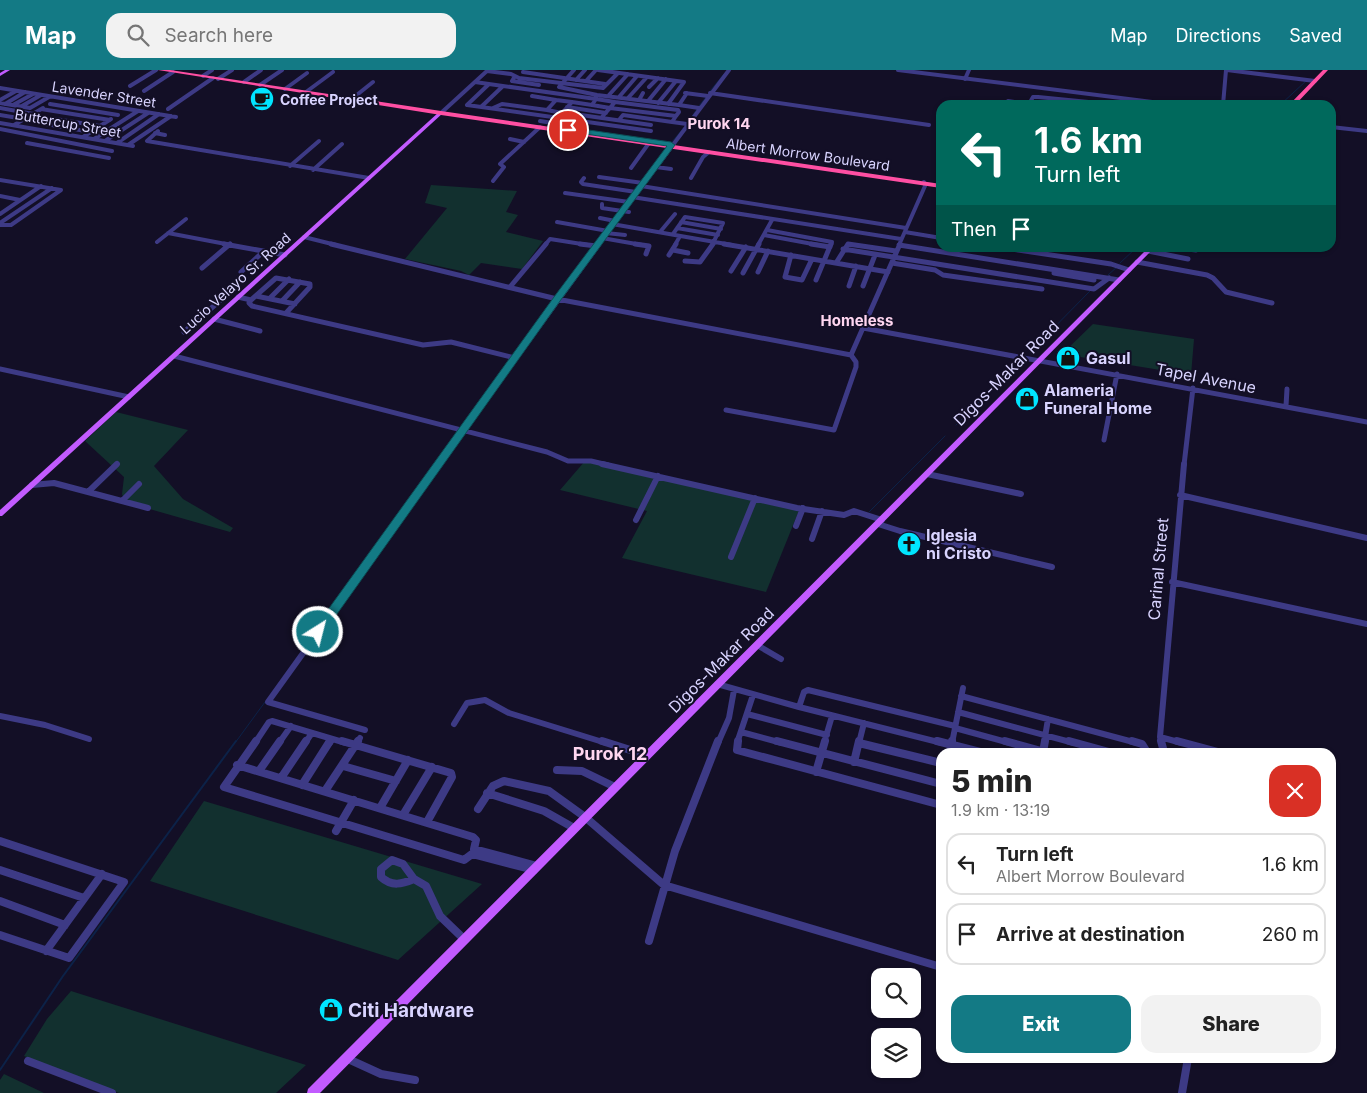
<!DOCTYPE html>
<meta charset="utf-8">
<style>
:root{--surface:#fff;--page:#f2f2f2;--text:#222;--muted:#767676;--line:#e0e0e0;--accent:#137a85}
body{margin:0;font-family:Inter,sans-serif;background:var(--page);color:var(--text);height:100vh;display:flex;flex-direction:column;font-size:19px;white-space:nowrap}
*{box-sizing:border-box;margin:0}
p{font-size:16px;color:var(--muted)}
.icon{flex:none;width:28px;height:28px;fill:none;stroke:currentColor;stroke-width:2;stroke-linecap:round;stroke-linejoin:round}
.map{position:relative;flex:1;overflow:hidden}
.side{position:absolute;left:936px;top:678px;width:400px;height:315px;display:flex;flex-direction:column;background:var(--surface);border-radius:15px;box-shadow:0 1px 4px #0004}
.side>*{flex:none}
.hud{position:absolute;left:936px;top:30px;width:400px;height:152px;border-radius:15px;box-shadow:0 1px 4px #0004;background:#00695c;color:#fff;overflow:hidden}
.tools{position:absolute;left:871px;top:898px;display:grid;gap:10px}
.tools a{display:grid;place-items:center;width:50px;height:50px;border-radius:10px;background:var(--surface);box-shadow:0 1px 4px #0004;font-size:25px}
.pin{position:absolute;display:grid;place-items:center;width:42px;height:42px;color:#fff;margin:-21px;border:2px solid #fff;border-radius:50%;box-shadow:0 1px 5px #0007}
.me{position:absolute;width:55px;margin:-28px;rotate:36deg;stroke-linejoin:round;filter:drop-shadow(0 0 4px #0008)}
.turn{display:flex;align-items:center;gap:18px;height:105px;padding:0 15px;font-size:22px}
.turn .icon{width:65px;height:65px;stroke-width:2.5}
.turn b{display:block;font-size:35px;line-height:42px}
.then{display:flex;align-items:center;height:48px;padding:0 15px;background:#0003;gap:10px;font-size:19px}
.round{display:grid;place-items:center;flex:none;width:52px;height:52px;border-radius:15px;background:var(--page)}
.overview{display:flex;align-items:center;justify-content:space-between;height:85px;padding:0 15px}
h1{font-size:30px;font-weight:800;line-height:38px}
.button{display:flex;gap:10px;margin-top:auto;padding:10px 15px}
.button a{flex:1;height:58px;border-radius:15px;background:var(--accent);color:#fff;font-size:20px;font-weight:800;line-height:58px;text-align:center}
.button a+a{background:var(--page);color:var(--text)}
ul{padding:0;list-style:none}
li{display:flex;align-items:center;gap:15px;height:62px;margin:0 10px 8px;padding:0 5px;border:2px solid var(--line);border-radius:15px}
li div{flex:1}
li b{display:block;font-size:19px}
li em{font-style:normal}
header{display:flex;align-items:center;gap:30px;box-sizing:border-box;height:70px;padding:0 25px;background:var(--accent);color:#fff}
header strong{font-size:24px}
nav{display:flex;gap:28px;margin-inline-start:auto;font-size:18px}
.search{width:350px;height:45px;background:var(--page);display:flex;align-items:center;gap:12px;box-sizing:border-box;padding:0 18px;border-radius:15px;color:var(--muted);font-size:19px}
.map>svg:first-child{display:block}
.green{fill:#12302f}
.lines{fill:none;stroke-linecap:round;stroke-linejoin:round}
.stream-far1{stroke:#0c2248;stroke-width:1}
.stream{stroke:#0c2248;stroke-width:2}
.minor-far3{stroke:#3d3a85;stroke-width:4}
.minor-far2{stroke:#3d3a85;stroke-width:5}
.minor-far1{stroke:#3d3a85;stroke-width:6}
.minor{stroke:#3d3a85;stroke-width:8}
.major{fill:#c25bff;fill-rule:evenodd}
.highway{fill:#ff4fa3;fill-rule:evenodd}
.route{fill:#137a85;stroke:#0c4f56}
.labels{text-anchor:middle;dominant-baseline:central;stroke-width:4;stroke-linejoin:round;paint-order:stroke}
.far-street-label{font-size:14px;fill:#d9d4ff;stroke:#130f26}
.far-poi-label{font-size:14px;font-weight:bold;fill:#d9d4ff;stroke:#130f26;text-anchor:start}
.far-neighbourhood-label{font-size:15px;font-weight:bold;fill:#ffd6f0;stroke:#130f26}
.poi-label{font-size:16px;font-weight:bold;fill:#d9d4ff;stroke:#130f26;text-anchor:start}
.street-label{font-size:16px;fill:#d9d4ff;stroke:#130f26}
.neighbourhood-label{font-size:18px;font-weight:bold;fill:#ffd6f0;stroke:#130f26}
.near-poi-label{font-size:19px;font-weight:bold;fill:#d9d4ff;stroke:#130f26;text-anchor:start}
</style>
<header>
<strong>Map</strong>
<div class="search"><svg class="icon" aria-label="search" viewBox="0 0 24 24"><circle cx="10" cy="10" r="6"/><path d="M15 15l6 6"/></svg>Search here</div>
<nav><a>Map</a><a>Directions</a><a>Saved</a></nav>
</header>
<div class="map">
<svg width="1367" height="1023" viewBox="0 0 1367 1023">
<rect width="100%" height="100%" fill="#130f26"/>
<path class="green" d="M431,115L517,121L506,142L518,145L506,162L543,171L522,199L481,193L469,205L461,201L405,189L447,138L425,133Z
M1093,254L1194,269L1191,305L1062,284Z
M116,342L188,360L154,396L183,429L233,458L230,462L125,432L122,424L124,407L85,371Z
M585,391L800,438L766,522L622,488L647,441L560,420Z
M204,731L482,814L398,890L150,811Z
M71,921L306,995L276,1023H119L24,986L47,949Z
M4,1004L44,1023H0V1010Z"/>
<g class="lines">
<path class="stream-far1" d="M710,21L724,4
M1280,35L1306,11
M699,36L706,27
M688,52L697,39
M671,73L686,55
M661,87L668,78
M645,109L651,100
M622,139L627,133
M615,148L620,142
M1120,193L1136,178
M1108,205L1117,197
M1030,282L1090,221
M956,355L1021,290
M869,442L945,366
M235,673L265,632"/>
<path class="stream" d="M0,1000L63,906L236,671"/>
<path class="minor-far3" d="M574,0L559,17L597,25L679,35L687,23
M598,0L684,12L668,34
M898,0L1176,35
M1227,0L1315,11
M487,1L511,4L519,8L603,18L618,3
M523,2L605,14
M203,6L212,0
M515,6L512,11L539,15
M218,9L232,0
M965,9L969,0
M576,10L585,0
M586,11L596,0
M244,12L261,0
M475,12L596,29V27
M489,14L467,35L651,61
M260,15L282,0
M130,16L156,0
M649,17L658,8
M0,18L176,47
M285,19L307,3
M144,21L173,2
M306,22L333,2
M685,23L708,26
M710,23L929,55
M609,25L628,4
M532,26L556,30
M619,27L637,6
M353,28L373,12
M628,28L647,7
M0,30L16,21
M639,30L643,23
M648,31L666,9
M1008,31L1029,34L1033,27H1038L1119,35
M0,33L30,38L49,27
M658,33L676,11
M5,34L25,22
M50,34L118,45
M13,35L33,24
M679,35L699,38
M1223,35L1226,0
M22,36L41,25
M481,37L503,16
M567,37L606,43
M0,38L33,44
M493,38L502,34L547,40
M610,38L676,46L679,42L678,40L615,32
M610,38L592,35L596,29L615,32
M610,38L615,32
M41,39L110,50
M168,39L213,8
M441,43L488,0
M562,43L547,40L556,30L572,32
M0,45L24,49
M581,45L562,43L572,32L592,35
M601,48L610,38
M55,49L100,56
M619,50L623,45L672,52L676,46
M540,51L572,56
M672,52L687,54
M0,53L133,76
M46,54L91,62
M14,55L43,38
M1331,57L1367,61
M0,59L112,81
M568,60L581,45L651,55
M158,61L147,71L369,108
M155,63L165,65
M83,67L111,49
M94,69L138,41
M510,69L524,72
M105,71L148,43
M27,73L109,88
M117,73L159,44
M128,75L171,46
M290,96L319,71
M656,97L671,99
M631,98L649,73
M313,100L342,74
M599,107L643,113
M584,108L581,112L583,114L636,122
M691,108L703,87L709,82
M0,110L61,120L11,155H0
M493,111L504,97L500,94L540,57
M641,116L906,158
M565,123L629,132
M0,126L20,130
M632,127L901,169
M602,134V138L629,142
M0,144L41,116
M600,148L615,151
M557,152L608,161
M681,152L721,159
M0,153L52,118
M612,154L732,175
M677,158L718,165
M767,160L832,172L831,175
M660,162L675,144
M905,162L941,168
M168,163L231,175
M606,163L625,165
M673,164L685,147L723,153L712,175
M764,165L818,175
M304,167L336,175
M602,168L642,175
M157,172L186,149
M545,175L550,169L588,175
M598,175L729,0
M675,175L680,166
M758,175L772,150
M848,175H853
M899,175L925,116L924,112"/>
<path class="minor-far2" d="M224,174L285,185
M331,174L557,229L851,285L856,292V297L834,360L726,340
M580,174L596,176
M635,174L649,176L646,184
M724,174L888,202
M811,174L830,177
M899,175L1119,210
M1005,178L1111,194L1129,200
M1180,178L1196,180
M843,179L1094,219L1109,208
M673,180L688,183
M1148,181L1188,189
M669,185L676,174
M791,185L785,207L802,210L812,189
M685,191L700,192L713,174
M1137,192L1207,205L1213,208L1226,222L1272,233
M836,193L848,174L896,181
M892,193L935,200L943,205L1042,219
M202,198L230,174
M731,201L746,177
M241,202L264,181
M758,202L768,181
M743,203L759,174
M1054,203L1094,210
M816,210L831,174
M849,216L856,196
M863,216L875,185
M510,217L546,174
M256,226L295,234
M238,227L251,230L249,233L252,236L423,275L451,272L515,288
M270,228L289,209
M251,230L276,208L310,214V217L286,243
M282,231L300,212
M214,249L260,261
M863,258L1367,352
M184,262L231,221
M851,285L900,174
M174,286L547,382L568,391H591L608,395
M0,299L129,327
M1286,336L1287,319
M1104,370L1117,304
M438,395L599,174
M1184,395L1193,318"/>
<path class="minor-far1" d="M602,394L797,438L844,445L854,441L882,450
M927,404L1021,424
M32,415L54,413L148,438
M88,422L117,394
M1180,425L1367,468
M122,431L139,414
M636,450L658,406
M878,454L900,461L1052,497
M796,456L803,438
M812,469L822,441
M731,487L755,428
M1172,512L1367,554
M757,575L781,589
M717,614L799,637L942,673
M961,626L1137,673
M799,637L804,622L808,620L955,656
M958,642L1074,673
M747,644L827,665
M0,646L45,655L89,669
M454,654L467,633L485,630L509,643L606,673
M955,658L1010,673
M365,660L268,632L439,394
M741,662L782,673
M1160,667L1182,673
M255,673L269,652L272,651L346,673
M279,673L291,656
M305,673L312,663
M330,673L332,669
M357,673L360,668
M718,673L729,648L734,620
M737,673L753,625
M824,673L832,646
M859,673L864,653
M952,673L963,618
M1044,673L1048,649
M1162,673L1160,667L1184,394"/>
<path class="minor" d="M256,671L224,717L464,790L472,784L534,800
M342,671L451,703L452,707L427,752
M602,671L646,685
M738,671L737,680L941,735
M777,671L941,714
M937,671L980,682
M1005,671L1045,682
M1069,671L1109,682
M1132,671L1142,674L1147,682
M1161,671L1164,682
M1177,671L1218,682
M859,673L941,693
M950,682L952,671
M1043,682L1045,671
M854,692L859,671
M237,695L473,767L476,770L474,779L537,796
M343,696L396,711
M557,700L582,701L615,717
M259,701L280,671
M816,702L825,671
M281,708L306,671
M302,715L330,671
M325,721L358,671
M487,723L544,741L574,758
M380,738L408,690
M478,739L493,716L504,711L549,721L585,747L664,815L941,897
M403,745L432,697
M336,761L354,730
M0,771L124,812L69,888L0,865
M392,790L403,794L414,809C402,814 392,817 381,807V799Z
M0,800L84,828
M414,809L426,816L440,846L465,870
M0,831L65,855
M649,871L675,781L718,671
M46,881L102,804
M346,988L381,1004L415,1010
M28,991L112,1023
M1182,1023L1188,988"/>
<path class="major" d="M5,0H10L0,6V3Z
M439,42L443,43L2,446H0V440Z
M1148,178H1154L320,1023H307L308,1019Z"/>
<path class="highway" d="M158,0H170L441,41L941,114V118L441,45Z
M1323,0H1328L1295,35H1289Z"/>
</g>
<path class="route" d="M568,57L671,72L675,75L560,231L322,565H314L312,562L314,559L554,227L667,76L565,61L564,60Z"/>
<defs>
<g id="cafe-disc" transform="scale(1.25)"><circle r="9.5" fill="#00e5ff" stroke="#130f26"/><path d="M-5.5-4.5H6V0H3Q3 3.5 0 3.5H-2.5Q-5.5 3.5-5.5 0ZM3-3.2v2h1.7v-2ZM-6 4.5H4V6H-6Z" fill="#111"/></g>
<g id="shop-disc" transform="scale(1.25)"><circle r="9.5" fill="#00e5ff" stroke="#130f26"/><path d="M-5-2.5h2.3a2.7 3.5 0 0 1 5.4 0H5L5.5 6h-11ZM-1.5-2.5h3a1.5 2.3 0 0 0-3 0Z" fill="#111"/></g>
<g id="church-disc" transform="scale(1.25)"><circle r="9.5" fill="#00e5ff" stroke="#130f26"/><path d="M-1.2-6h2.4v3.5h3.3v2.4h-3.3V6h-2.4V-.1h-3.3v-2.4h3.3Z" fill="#111"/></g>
</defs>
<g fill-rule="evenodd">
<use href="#cafe-disc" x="262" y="29"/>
<use href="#shop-disc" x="1068" y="288"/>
<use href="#shop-disc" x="1027" y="329"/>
<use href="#church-disc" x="909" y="474"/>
<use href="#shop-disc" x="331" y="940"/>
</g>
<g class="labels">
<g class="far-street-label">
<text transform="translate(104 24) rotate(9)">Lavender Street</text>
<text transform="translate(68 53) rotate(10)">Buttercup Street</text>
<text transform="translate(808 84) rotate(8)">Albert Morrow Boulevard</text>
<text transform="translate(235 213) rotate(-42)">Lucio Velayo Sr. Road</text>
</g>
<g class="far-poi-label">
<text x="280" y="29">Coffee Project</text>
</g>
<g class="far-neighbourhood-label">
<text x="719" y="53">Purok 14</text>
<text x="857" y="250">Homeless</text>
</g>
<g class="poi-label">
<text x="1086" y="288">Gasul</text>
<text x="1044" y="320">Alameria<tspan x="1044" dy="18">Funeral Home</tspan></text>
<text x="926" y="465">Iglesia<tspan x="926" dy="18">ni Cristo</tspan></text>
</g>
<g class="street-label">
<text transform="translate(1006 303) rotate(-45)">Digos-Makar Road</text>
<text transform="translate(1206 308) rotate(11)">Tapel Avenue</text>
<text transform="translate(1158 499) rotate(-85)">Carinal Street</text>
<text transform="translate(721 590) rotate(-45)">Digos-Makar Road</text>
</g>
<g class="neighbourhood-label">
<text x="610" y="683">Purok 12</text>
</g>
<g class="near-poi-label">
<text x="348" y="940">Citi Hardware</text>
</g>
</g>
</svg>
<div class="tools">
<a><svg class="icon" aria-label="search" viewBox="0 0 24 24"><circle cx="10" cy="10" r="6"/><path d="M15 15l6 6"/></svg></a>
<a><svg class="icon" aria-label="layers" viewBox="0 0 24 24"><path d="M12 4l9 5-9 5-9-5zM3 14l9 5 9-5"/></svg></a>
</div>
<div class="pin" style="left:568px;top:60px;background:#d93025"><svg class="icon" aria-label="arrive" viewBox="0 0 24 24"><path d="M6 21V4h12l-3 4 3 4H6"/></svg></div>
<svg class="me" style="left:318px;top:562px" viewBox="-20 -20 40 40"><circle r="17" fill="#137a85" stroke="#fff" stroke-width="3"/><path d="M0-11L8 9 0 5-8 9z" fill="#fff"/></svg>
<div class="hud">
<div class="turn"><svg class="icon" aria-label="left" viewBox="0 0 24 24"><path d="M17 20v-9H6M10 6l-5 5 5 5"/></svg><div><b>1.6 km</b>Turn left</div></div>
<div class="then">Then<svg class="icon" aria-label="arrive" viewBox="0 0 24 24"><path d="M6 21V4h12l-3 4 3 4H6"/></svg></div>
</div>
<section class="side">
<div class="overview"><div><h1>5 min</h1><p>1.9 km · 13:19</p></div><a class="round" style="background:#d93025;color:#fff"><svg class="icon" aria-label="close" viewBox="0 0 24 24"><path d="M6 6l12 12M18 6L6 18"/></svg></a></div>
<ul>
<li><svg class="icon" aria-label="left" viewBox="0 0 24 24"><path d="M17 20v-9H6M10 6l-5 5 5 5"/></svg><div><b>Turn left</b><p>Albert Morrow Boulevard</p></div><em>1.6 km</em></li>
<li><svg class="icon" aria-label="arrive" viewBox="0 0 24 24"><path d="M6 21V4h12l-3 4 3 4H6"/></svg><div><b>Arrive at destination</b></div><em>260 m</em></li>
</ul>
<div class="button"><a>Exit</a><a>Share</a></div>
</section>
</div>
